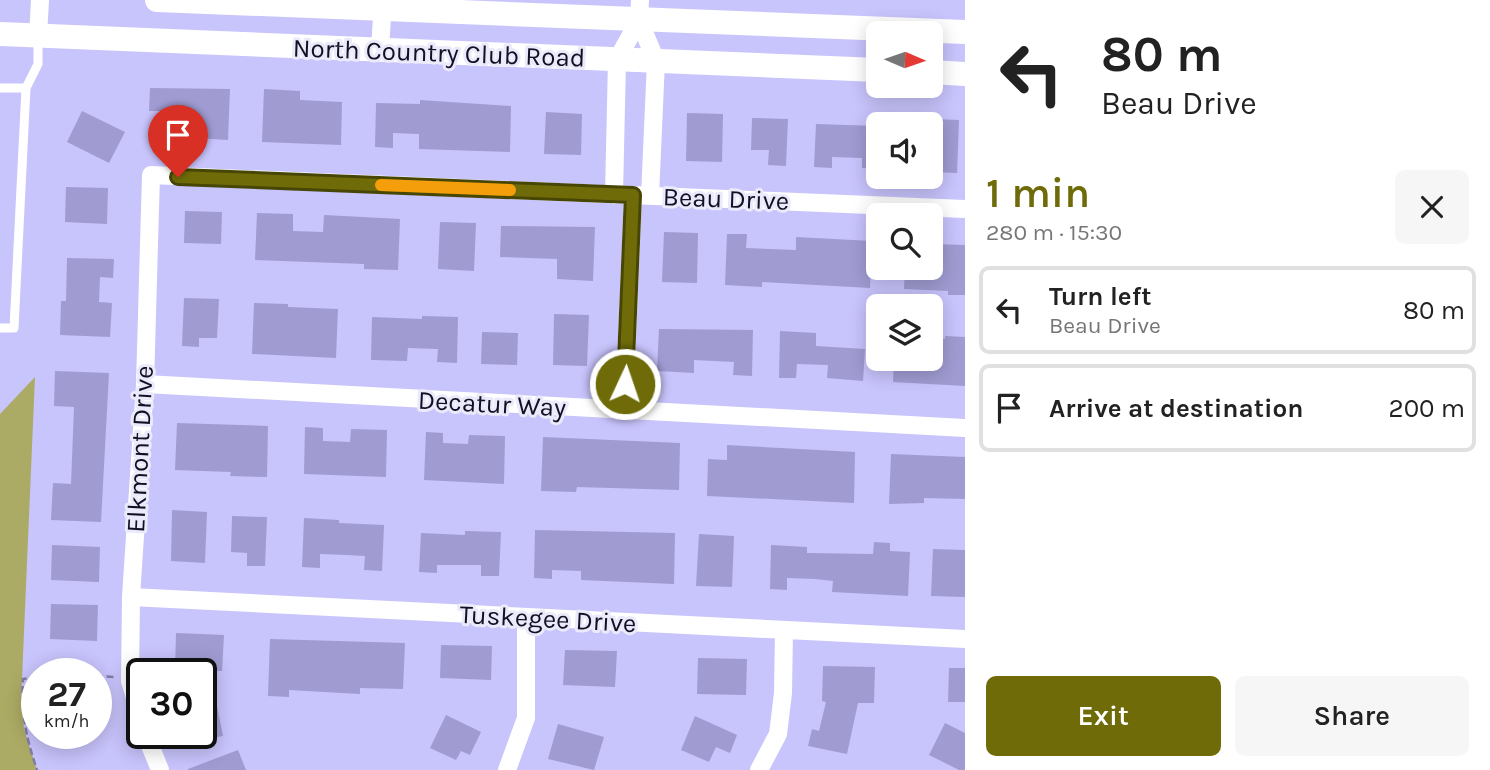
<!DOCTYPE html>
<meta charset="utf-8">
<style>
:root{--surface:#fff;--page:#f6f6f6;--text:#222;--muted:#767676;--line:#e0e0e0;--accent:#6e6b08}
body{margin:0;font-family:Karla,sans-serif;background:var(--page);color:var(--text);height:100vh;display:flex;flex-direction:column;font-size:26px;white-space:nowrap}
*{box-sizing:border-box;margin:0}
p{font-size:23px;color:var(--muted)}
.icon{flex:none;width:38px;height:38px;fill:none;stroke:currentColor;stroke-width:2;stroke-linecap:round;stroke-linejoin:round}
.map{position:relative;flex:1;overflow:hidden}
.details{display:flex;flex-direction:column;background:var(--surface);width:525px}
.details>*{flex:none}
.banner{background:#fff;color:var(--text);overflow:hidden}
.needle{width:46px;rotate:92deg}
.controls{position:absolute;left:866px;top:21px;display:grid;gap:14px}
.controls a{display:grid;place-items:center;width:77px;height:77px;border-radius:10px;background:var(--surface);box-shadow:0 4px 18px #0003;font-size:35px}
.speed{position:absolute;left:21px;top:658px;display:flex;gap:14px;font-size:35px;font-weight:700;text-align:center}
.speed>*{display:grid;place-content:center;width:91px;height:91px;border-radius:50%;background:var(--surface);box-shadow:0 4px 18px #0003;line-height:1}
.speed small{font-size:18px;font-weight:400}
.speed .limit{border:4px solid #111;border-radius:10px;background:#fff;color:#111}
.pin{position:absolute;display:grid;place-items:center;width:60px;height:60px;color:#fff;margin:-72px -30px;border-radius:50% 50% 50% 0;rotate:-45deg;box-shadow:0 0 7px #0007}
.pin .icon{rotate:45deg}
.me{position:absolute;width:77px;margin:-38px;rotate:3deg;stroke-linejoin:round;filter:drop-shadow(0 0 5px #0008)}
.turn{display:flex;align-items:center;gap:24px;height:147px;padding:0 21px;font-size:32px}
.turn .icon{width:91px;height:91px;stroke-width:2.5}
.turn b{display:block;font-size:49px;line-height:60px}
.round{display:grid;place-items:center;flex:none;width:74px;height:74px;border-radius:10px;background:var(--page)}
.summary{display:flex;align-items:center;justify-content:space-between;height:119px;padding:0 21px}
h1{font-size:42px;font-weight:600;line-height:52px;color:var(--accent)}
.button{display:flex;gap:14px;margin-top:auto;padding:14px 21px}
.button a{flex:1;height:80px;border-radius:10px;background:var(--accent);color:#fff;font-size:28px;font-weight:600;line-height:80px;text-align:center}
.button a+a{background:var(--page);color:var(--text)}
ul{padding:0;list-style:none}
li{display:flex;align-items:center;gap:21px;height:88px;margin:0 14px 10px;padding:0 7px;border:4px solid var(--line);border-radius:10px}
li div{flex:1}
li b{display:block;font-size:26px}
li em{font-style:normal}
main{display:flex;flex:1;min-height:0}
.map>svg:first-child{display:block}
.green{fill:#acab65}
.building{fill:#a09cd2}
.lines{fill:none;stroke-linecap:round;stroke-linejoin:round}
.path{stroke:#817da7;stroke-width:2.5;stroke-dasharray:7 3.5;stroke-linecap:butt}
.service{stroke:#fff;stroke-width:9}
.minor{stroke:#fff;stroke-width:18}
.secondary{stroke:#fff;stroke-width:24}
.route-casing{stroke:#484605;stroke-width:18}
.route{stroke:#6e6b08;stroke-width:12}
.slow{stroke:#f59e0b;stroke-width:12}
.labels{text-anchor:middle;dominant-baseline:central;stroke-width:6;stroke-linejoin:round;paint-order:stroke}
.street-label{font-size:26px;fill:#121024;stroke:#eaeafb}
</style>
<main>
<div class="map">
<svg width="965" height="770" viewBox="0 0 965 770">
<rect width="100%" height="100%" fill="#c8c4fc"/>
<path class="green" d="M35,377L21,702L24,729L37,770H0V414Z"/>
<path class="building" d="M150,88L230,89L228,140L194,138V129L166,128V111H149Z
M264,89L300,91V100L342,102L341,145L262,142Z
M420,100L511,106L510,152L419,149V134L393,133V148L375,147L376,103L420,104Z
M82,111L125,132L109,163L67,142Z
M546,112L582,114L581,155L544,154Z
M687,113L723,114L722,162L686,161Z
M752,118L788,119L786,166L768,165L769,150H751Z
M931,119L959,120L957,173L931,172Z
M816,124L878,126V169L862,168V158L832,157V168L814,167Z
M66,187L108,188L107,224L65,222Z
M185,211L222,212L221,244L184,243Z
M257,213L293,214V231L323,232L324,215L400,219L398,270L364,269V264L255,260Z
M440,222L476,223L474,271L438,269Z
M501,226L595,227L593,281L557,279V259L500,257Z
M664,232L698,233L697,283L662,282Z
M727,234H747L746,248L796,250V237L872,241L870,288L762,282V287L725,285Z
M931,244L965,245V295H948V291L904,289L905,268H931Z
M67,258L114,259L113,278L100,277L99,302L112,303L110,337L60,335L61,301H66Z
M184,298L219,299L217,338H199V347L182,346Z
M254,303L288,304V307L338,309L336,358L252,354Z
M554,314L589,315L587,366L553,365Z
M422,316L458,317L457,363L437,362L438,349L408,348L407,361L371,360L372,317L422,319Z
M659,329L753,330L752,376L733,375L734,362L694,360V373L657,371Z
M780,331L816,333V346L865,349L863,381L827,378L828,365L797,364L796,378H779Z
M482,332L518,333L517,365L481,364Z
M945,336L965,337V386L893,382L894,359H931V338L945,339Z
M55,371L109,373L101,522L51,520L53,483L71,484L74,407L54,406Z
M177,423L268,426L267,477L230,476L231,472L175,470Z
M305,427L323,428V441L350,442L351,429L387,430L386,477L304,474Z
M426,432L443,433V443L468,444L469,435L505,436L504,484L424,480Z
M543,437L680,443L679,490L577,487L576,492L541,491Z
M727,445L855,452L854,503L707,496L708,459L727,460Z
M891,454L965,457V499L924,498V503L889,504Z
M172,510L207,512L205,563L171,561Z
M232,516L267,517L265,566H247V553L231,552Z
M304,518L339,520V523L384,525L382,571L364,570L365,556L346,555L320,554V568L302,567Z
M535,530L675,533L674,584L581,580V571L552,570V579L534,578Z
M465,531L501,532L499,576H481V565H437V573L419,572L421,533L465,535Z
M699,534L734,536L732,587L696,586Z
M874,542L890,543V551L910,552L908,596L832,592L833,581L815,579L787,578V590L770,589L771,545L807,547V553L873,554Z
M52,545L100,547L99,582L51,580Z
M933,549L965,550V597L931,596Z
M51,604L98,605L97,641L50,639Z
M176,633L224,635L222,671L175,670Z
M270,639L405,643L403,689L360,688V694L289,690V697L268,696Z
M441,645L492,646L491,680L440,678Z
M565,650L617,651L615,687L563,685Z
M698,658L747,659L746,695L697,694Z
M823,666L875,667L874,703H858L847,754L808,746L812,729L819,731L826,702L822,701Z
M949,668H965V702H948Z
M216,701L223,736L201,740V704Z
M446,715L481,732L470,755L461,751L456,760L430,748Z
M695,716L737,735L730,753L716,747L709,762L681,750Z
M945,723L965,733V770H959L929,755Z
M558,724L604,737L594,770L548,759Z
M238,750L246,770H188V769Z"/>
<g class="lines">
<path class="path" d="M96,676L114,677
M37,677L23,679C21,714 26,737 37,770"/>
<path class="service" d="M0,88H26
M0,328H14L26,88L38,64V36"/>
<path class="minor" d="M639,20L640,0
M38,36L40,0
M380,50L383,0
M614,195L617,60L639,20L656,61L650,196
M145,384L965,428
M624,411L633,195
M131,597L965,639
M142,721L130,681L131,597L145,384L151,175L965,209
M145,733L160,770
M507,770L526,718V618
M759,770L778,734L783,693L784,630"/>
<path class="secondary" d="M157,0L965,32
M0,34L878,70
M931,72L965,74"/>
</g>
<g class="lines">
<g class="route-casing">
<path id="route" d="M178,177L633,195L625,384"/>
</g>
<use href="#route" class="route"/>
<path class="slow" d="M381,185L510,190"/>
</g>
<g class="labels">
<g class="street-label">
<text transform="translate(439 53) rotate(2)">North Country Club Road</text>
<text transform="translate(726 199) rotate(2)">Beau Drive</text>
<text transform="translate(492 404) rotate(3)">Decatur Way</text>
<text transform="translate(140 449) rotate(-87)">Elkmont Drive</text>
<text transform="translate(548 619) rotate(3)">Tuskegee Drive</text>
</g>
</g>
</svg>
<div class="controls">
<a><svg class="needle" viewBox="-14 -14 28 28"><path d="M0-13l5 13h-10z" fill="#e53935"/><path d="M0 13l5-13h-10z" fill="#767676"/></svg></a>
<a><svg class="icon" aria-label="sound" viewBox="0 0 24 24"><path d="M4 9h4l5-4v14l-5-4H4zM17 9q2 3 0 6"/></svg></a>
<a><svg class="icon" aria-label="search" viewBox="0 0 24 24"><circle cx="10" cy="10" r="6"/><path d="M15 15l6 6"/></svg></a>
<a><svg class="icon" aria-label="layers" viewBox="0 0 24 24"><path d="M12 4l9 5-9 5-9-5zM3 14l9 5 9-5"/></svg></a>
</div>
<div class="speed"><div>27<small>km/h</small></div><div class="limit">30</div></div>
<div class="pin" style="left:178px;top:177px;background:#d93025"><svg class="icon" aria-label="arrive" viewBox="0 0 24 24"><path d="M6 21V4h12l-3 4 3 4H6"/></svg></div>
<svg class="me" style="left:625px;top:384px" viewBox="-20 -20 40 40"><circle r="17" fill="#6e6b08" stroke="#fff" stroke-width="3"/><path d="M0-11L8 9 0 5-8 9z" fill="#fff"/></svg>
</div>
<section class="details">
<div class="banner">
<div class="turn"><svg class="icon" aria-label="left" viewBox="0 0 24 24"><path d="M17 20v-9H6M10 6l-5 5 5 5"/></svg><div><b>80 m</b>Beau Drive</div></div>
</div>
<div class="summary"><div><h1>1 min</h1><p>280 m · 15:30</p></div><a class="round"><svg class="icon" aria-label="close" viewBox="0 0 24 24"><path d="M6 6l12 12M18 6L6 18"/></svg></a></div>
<ul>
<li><svg class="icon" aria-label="left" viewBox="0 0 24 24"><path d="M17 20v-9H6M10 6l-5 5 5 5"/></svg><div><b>Turn left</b><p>Beau Drive</p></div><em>80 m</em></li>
<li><svg class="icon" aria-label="arrive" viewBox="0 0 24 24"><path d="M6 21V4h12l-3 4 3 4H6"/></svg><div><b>Arrive at destination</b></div><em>200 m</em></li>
</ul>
<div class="button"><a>Exit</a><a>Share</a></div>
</section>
</main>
